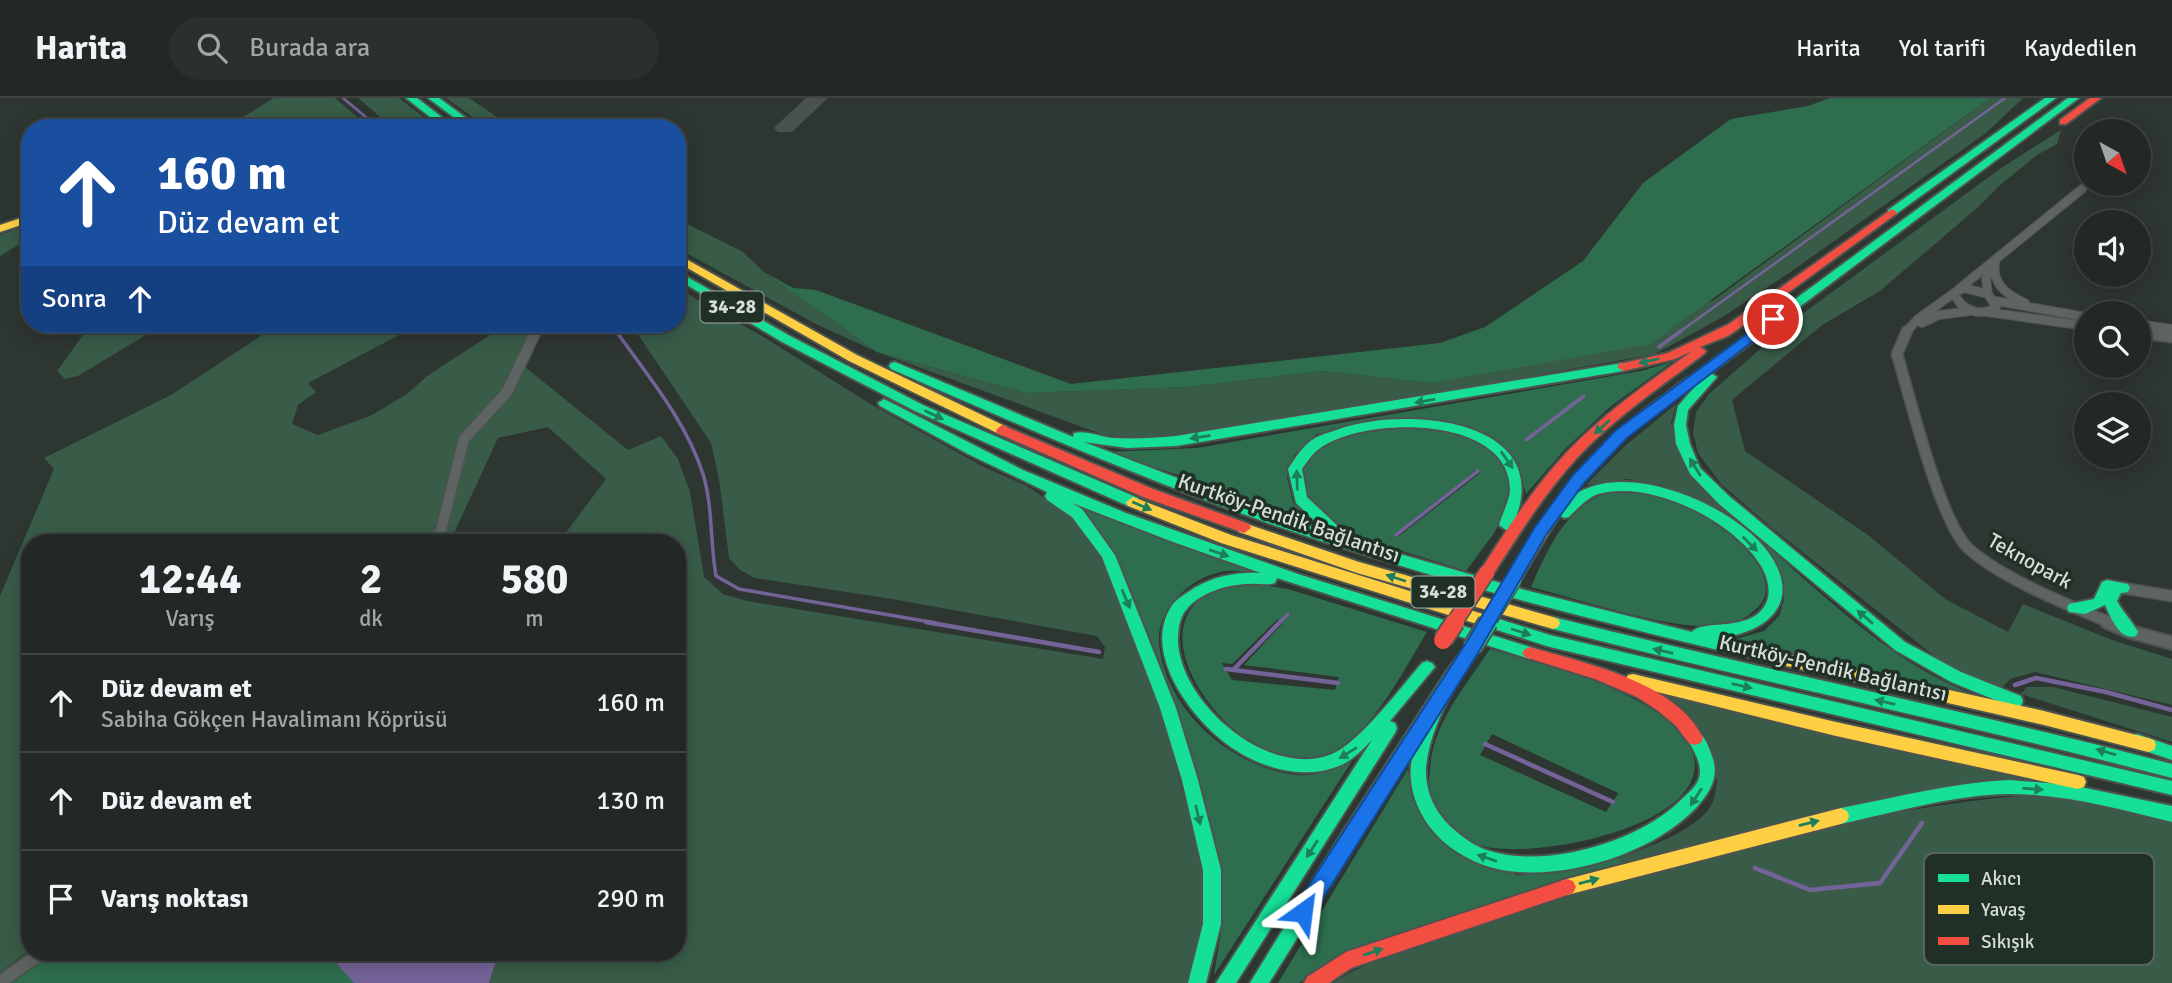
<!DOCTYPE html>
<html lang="tr">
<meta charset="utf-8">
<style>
:root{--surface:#222826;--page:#2a302e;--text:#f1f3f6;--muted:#a2a6a7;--line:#3f4443}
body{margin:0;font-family:Signika,sans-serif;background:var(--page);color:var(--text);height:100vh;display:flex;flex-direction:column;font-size:26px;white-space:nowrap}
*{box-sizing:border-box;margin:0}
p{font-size:23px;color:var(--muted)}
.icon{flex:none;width:38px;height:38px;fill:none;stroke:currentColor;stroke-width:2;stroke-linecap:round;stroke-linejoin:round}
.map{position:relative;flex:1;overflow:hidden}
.drawer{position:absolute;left:21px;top:436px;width:665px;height:427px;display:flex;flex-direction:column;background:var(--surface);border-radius:28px;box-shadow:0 4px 18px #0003,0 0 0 2px var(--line)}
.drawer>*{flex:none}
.banner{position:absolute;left:21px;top:21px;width:665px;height:214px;border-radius:28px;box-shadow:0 4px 18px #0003,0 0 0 2px var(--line);background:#1a4fa0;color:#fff;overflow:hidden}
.needle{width:46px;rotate:140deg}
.tools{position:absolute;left:2074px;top:21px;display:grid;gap:14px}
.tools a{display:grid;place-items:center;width:77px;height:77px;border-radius:50%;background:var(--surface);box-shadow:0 4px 18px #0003,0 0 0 2px var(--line);font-size:35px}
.pin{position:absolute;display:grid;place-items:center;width:60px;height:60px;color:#fff;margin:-30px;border:4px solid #fff;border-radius:50%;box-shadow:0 2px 7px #0007}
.me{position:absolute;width:77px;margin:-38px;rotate:31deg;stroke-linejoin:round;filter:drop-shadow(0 0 5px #0008)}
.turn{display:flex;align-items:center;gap:24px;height:147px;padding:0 21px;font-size:32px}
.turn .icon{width:91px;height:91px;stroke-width:2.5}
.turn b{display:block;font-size:49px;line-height:60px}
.then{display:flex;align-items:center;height:66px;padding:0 21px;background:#0003;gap:14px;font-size:26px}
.eta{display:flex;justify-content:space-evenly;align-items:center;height:119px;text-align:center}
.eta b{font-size:42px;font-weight:800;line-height:49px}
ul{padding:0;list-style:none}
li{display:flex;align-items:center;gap:21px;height:98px;padding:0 21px;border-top:2px solid var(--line)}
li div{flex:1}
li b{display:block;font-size:26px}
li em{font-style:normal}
header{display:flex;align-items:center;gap:42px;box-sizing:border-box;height:98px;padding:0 35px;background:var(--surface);border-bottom:2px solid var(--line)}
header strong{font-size:33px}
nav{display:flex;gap:38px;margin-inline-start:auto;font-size:24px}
.search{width:490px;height:63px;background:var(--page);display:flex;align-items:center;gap:18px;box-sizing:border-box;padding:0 24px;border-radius:38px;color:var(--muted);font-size:26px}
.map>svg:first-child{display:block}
.green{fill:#385c48}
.forest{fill:#2e6e4e;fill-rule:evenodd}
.water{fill:#746398}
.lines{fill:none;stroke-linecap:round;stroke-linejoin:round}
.stream-far2{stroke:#746398;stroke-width:2.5}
.stream-far1{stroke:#746398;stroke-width:3.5}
.stream{stroke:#746398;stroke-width:4.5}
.taxiway{fill:#4a524e;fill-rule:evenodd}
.street-far2-casing{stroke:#4d5450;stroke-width:10}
.street-far1-casing{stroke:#4d5450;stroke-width:13}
.street-casing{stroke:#4d5450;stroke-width:16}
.fast-casing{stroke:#4d5450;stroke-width:4}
.slow-casing{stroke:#4d5450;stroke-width:4}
.jam-casing{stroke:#4d5450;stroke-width:4}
.street-far2{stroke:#5e6461;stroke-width:8}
.street-far1{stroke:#5e6461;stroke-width:10}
.street{stroke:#5e6461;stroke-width:12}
.fast{fill:#16e098;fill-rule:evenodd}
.slow{fill:#ffcf43;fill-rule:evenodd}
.jam{fill:#f24e42;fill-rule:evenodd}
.fast-bridge-far1-casing{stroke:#4d5450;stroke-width:18;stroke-linecap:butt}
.fast-bridge-casing{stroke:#4d5450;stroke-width:22;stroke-linecap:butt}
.jam-bridge-far1-casing{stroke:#4d5450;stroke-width:18;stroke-linecap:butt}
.jam-bridge-casing{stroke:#4d5450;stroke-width:22;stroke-linecap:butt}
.fast-bridge-far1{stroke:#16e098;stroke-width:15}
.fast-bridge{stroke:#16e098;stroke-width:18}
.jam-bridge-far1{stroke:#f24e42;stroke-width:15}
.jam-bridge{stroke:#f24e42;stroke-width:18}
.oneway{fill:#1c7f5a}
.route{fill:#1a73e8;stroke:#114b97;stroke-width:2}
.labels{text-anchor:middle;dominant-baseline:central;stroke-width:7;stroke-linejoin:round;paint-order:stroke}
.shield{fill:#213027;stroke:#9faaa3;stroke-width:2}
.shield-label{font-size:19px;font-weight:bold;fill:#d5ded8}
.street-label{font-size:21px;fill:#d5ded8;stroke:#213027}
.key{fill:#213027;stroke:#57645c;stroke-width:2}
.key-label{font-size:19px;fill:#d5ded8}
</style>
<header>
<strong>Harita</strong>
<div class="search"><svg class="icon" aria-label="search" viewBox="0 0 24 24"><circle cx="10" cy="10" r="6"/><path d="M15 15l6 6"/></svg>Burada ara</div>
<nav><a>Harita</a><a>Yol tarifi</a><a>Kaydedilen</a></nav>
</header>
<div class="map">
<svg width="2172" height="885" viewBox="0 0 2172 885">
<rect width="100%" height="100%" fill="#2e3632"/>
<path class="green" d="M274,0H335L370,30H225Z
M358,0H399L438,30H393Z
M446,0H469L513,30H488Z
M1990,0H2023L1986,35L1789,175L1721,220L1655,256L1432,296L1165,338L1133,339L1104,337L877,254L816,226L677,150V121L743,154L764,174L877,254L1025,295L1188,289L1323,273L1431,285L1714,202Z
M2061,32L2057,46L2037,57L1999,88L1977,110L1880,193L1822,227L1732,302L1745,353L1868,437L1945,501L2008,534L2023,506L2112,542L2172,561V607L2035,574L2010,581L2002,590L1957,574L1932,556L1772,430L1721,386L1698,355L1693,335L1696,314L1709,296L1790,225L2001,70Z
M30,126V140L0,158V137Z
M677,190L767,241L867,304L982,368L1027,388L1066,414L1103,462L1163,618L1202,769L1205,817L1187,885H489L499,854H677V444H559L606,381L548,329L498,340L450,444H30V852L0,874V498L54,371L44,360L171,297L273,230L275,226H420L308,285L316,294L298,307L292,326L318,337L370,318L407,296L427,278L507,226H543L525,269L628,352L661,338L678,361L690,394L704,479L723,496L747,503L1103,561L1105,549L1097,538L892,501L755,480L740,472L729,460L719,381L711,345L631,226H677Z
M91,226H164L78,278L65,281L57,273Z
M1676,306L1671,325L1679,355L1762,443L1759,445L1666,388L1627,381L1586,387L1626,347Z
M2027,589H2053L2172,619V644L2021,596Z
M1659,595L2044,685L1622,766L1620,760C1648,748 1687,737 1708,712C1715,704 1716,691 1717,681Z
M2032,697L2116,706L2172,722V885H1332C1399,846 1477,827 1551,804C1706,757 1870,709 2032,697Z"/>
<path class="forest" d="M1830,0H1990L1650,246L1431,285L1323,273L1188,289L1025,295L877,254L764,174L793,190L816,192L1071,286L1440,245L1485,229L1583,163L1643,85L1731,21L1808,8Z
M1672,264L1611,308L1565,351L1526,396L1518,366L1437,322L1317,336L1294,357L1287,379L1293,404L1316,430L1200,384L1107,354L1197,350L1641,273Z
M1417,327L1470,338L1506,366L1511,404L1494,435L1466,473L1364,441L1331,427L1303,390C1303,382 1303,370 1306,363C1323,333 1386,329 1417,327ZM1476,372L1480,375L1399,438L1394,437Z
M1614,392C1638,392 1659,394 1681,404C1709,417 1795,476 1756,511C1745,521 1734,527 1718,528C1668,532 1582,502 1531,489C1550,446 1566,408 1614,392Z
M1067,400L1254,474C1245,474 1236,472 1227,473C1194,476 1156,510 1159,545C1165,612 1231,669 1296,677C1316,679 1335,671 1352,663L1214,877L1223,822L1119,465Z
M1762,443C1808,485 1869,541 1923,572C1940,582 1959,590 1977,599L1729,543L1764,533L1779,518L1784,502V485L1759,445Z
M1247,485L1288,491L1427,534C1406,568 1367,645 1328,656C1307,663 1281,658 1261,649C1218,631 1152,546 1198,503C1211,491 1231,489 1247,485ZM1278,521L1283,525L1244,567L1339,579L1335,592L1232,582L1222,565L1232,566Z
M1490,551C1546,567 1603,580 1653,612C1660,616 1669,621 1675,627C1761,718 1542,764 1483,748C1461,743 1436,715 1429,693C1428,688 1429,679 1430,672C1432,626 1465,589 1490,551ZM1492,636L1618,695V696L1606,714L1480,657Z
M1408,671L1412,700L1516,777L1565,773L1620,760L1622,766L1333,861L1299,885H1278Z
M52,854H343L336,865L356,885H8Z"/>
<path class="water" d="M343,854H499L489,885H354L336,865Z"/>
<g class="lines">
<path class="stream-far2" d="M343,0L379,30
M611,226L617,235
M1678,235L2005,0"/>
<path class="stream-far1" d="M616,233C648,278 686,323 703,376C713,409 710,444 716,478L739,491L936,525
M1659,249L1681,233
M1526,342L1584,298
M1396,437L1478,373
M1279,525L1288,516"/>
<path class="stream" d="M926,524L1099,554
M1226,571L1338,585
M1233,572L1280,524
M2015,587L2036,580L2106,594L2172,612
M1485,646L1613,704
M1755,770L1810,792L1880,785L1922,725"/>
<path class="taxiway" d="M806,0H828L792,34H778L774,30L778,26Z"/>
<g class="street-far2-casing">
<path id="street-far2" d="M1996,161C1990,184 2005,196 2025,205
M1964,190L1988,196L1996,209C1980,220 1961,212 1954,195Z
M1959,191L2082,91
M1988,196L1986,181L1993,166
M1996,203L2086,219
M1987,214L2086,228
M1922,225L1939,217L1970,213
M2138,226L2172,231
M535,235L539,226
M1905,235L1918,221L1954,195"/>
</g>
<g class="street-far1-casing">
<path id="street-far1" d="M1907,233L1897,256C1910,299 1940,425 1969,451C2003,481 2068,507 2111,525
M2138,235L2172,239
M438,444L464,341L507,294L536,233
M2123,490L2172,498"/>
</g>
<g class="street-casing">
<path id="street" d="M2107,524L2131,534L2172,545
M0,884L43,854"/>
</g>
<g class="fast-casing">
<path id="fast" d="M406,0H417L456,30H444Z
M428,0H439L480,30H468Z
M2045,0H2056L1896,116H1888V112Z
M2068,0H2079L1711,275L1717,279L1688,312L1686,327L1690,346L1700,370L1729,398L1905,544L1961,574L2021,598L2023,603L2021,608L2015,610L1951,584L1895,552L1719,406L1690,376L1676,346L1674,327L1678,308L1699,284H1691L1689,281L1691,278Z
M677,173L790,238L923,307L1138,400L1140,404L1138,408H1128L915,313L782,244L677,181Z
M895,264L1073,339L1074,335C1086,332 1101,339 1113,340C1134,341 1155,340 1176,338L1623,265L1627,266L1629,269L1623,273L1176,348L1127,350L1084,344L1229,400L1326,434L1296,405L1288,371C1294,362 1300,352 1308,345C1317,337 1331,334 1342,330C1412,307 1563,323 1511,431L1506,432L1499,427C1502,416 1510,402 1510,391C1509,316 1362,318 1319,351C1312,356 1307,364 1302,371L1307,399L1341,431L1343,435L1341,439L1525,492L1692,534C1704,520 1754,536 1767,503C1771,492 1767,478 1761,468C1734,423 1651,381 1598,396C1587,400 1577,411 1569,419L1564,420L1557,415C1600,349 1727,402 1765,450C1804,499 1773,534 1719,540L1782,555L1787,557L1790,561L1787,565L1782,567C1609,527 1436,483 1268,425C1139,380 1015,325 891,271L889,268L891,265Z
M884,301L1023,372L1126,415L1298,476L1530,549L1535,551L1538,555L1535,559L1530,561L1277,480L1275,485C1267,488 1257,485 1249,486C1228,486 1199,495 1186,512C1179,520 1178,533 1178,543C1180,605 1269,682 1332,656C1360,644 1401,589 1422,565L1427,563L1432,565L1435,569L1390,623L1395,625L1397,630L1395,635L1236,885H1216L1372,642C1362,652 1352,663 1339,668C1306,682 1265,671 1237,653C1196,628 1138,555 1173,506C1178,500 1187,495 1194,490C1215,478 1237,474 1261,475L1173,444L1072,405L1082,411L1115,457L1176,610L1198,682L1221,772V826L1206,885H1188L1203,826V772L1182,682L1160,610L1102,459L1072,419L1047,402L1045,398L1047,394L968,356L880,308L878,305Z
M2107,482L2128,486L2130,490L2128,494L2121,495L2117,503C2123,514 2132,523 2138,534L2136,538C2120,543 2111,520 2105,507L2085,516L2069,514L2067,510L2069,506L2094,501L2102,484Z
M1483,516L1550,537L2172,683V697L1550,549L1478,526L1476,522L1478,518Z
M1553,519C1759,571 1967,612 2172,666V680C1967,626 1759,584 1553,531L1548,529L1546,525L1548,521Z
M1472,544L1477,546L1480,550C1472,564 1462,577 1454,591C1441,613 1428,644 1426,670C1425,692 1434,713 1450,728C1461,738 1475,749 1490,753C1548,771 1641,743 1682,701C1688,695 1697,688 1699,680C1703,666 1693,652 1687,640L1689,635C1703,630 1708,647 1712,658C1720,679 1710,694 1696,710C1654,753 1579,778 1519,774C1494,773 1470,764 1450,749C1421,727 1404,691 1413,655L1269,885H1250L1340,738L1444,577L1467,546Z
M2137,636L2172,648V662L2131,648L2129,643L2131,638Z
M2009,682L2071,687L2172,708V724C2119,711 2064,696 2009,696C1952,697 1896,714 1841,726L1835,723L1833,718L1835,713L1841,710C1897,699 1952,685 2009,682Z"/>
</g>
<g class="slow-casing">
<path id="slow" d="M30,117V124L0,134V127Z
M677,156L857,257L1007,329L1008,332L1002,337L997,335L849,263L677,164Z
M1695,277L1701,281L1699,284C1675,302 1649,318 1626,338C1580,379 1549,433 1519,485H1509L1507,481C1547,407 1590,350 1659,301C1670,293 1682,281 1695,277Z
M1133,399L1231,437L1483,516L1488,518L1490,522L1488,526L1483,528L1221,445L1128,408L1126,404Z
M1244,425L1359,464L1553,519L1558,521L1560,525L1558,529L1553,531L1357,475L1239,434L1237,430Z
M1782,555L2044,613L2148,640L2154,642L2156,647L2154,652L2148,654L2044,627L1782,567L1777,565L1774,561L1777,557Z
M1633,576L1836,624L2078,677L2084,679L2086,684L2084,689L2078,691L1836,638L1633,588L1628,587L1625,582L1628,577Z
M1841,710L1847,713L1849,718L1847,723L1841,726L1567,797L1561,795L1558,789L1561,783L1567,781Z"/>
</g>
<g class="jam-casing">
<path id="jam" d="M2090,0H2101L2066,26H2060V22Z
M1892,111L1897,114L1896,116L1738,231L1728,238L1700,249L1706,253L1704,256C1660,289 1614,320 1576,361C1544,396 1518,438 1492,478H1482L1480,474L1482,470C1508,430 1534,389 1567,354C1604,315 1649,284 1692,253L1675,261L1623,273L1617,269L1619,266L1668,255L1729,226Z
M1002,327L1153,391L1249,426L1251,430L1244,435L1143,399L997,335L996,332Z
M1530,549C1584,565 1677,584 1703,640L1701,645L1695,647L1689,645L1675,627L1657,612L1637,599L1595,581L1525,559L1522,555L1525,551Z
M1567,781L1573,783L1576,789L1573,795L1351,870L1329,885H1304L1307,879L1346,854Z"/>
</g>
<use href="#street-far2" class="street-far2"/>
<use href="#street-far1" class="street-far1"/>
<use href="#street" class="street"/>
<use href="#fast" class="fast"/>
<use href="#slow" class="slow"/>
<use href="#jam" class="jam"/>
<g class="fast-bridge-far1-casing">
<path id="fast-bridge-far1" d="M1487,525L1514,481"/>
</g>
<g class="fast-bridge-casing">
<path id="fast-bridge" d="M1472,550L1488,524"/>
</g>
<g class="jam-bridge-far1-casing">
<path id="jam-bridge-far1" d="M1454,525L1487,474"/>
</g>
<g class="jam-bridge-casing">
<path id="jam-bridge" d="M1443,542L1455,524"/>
</g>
<use href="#fast-bridge-far1" class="fast-bridge-far1"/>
<use href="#fast-bridge" class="fast-bridge"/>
<use href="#jam-bridge-far1" class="jam-bridge-far1"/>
<use href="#jam-bridge" class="jam-bridge"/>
</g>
<defs><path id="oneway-solid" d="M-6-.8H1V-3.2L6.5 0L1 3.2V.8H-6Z" transform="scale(1.75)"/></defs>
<g class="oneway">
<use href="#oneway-solid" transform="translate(1649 263) rotate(167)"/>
<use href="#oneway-solid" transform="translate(1425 303) rotate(170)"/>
<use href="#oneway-solid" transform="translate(934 317) rotate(25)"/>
<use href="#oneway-solid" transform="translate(1602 329) rotate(138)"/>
<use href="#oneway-solid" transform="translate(1200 339) rotate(171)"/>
<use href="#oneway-solid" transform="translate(1507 362) rotate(55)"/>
<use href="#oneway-solid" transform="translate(1695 369) rotate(-122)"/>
<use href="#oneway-solid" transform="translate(1297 382) rotate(-92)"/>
<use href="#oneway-solid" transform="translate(1142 408) rotate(23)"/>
<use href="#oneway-solid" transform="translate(1750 446) rotate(45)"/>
<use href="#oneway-solid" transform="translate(1219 455) rotate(19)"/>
<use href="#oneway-solid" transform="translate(1396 480) rotate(-162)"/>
<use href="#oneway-solid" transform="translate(1126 501) rotate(67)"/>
<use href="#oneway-solid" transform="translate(1865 519) rotate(-140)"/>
<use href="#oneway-solid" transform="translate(1521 534) rotate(18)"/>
<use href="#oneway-solid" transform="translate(1663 553) rotate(-167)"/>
<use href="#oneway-solid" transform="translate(1742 588) rotate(13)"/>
<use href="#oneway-solid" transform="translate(1885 604) rotate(-167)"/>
<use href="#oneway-solid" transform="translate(2106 654) rotate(-164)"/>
<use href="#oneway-solid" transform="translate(1348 655) rotate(148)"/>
<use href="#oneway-solid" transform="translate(2033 691) rotate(4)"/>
<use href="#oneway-solid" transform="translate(1696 699) rotate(123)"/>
<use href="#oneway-solid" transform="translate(1198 717) rotate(76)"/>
<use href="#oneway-solid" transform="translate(1809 725) rotate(-14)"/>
<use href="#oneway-solid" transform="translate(1312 751) rotate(123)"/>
<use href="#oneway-solid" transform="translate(1487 760) rotate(-161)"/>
<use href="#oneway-solid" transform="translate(1589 783) rotate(-15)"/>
<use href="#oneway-solid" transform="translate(1373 854) rotate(-19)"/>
</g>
<path class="route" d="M1773,217L1780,221L1778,224L1627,340L1584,385L1546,437L1478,555L1310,821L1303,824L1296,821L1293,814L1296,807L1466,545L1535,429L1573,377L1616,332Z"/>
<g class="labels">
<g class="shield">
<rect x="700.5" y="193.5" width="63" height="31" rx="5"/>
<rect x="1411.5" y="478.5" width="63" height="31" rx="5"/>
</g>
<g class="shield-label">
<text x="732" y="209">34-28</text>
<text x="1443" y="494">34-28</text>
</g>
<g class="street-label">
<text transform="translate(1289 420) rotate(19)">Kurtköy-Pendik Bağlantısı</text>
<text transform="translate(2030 463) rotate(29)">Teknopark</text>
<text transform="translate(1833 570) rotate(13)">Kurtköy-Pendik Bağlantısı</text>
</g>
</g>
<rect x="1924" y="755" width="230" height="112" rx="10" class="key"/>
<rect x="1938" y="776" width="31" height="8" fill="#16e098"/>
<rect x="1938" y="807" width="31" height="9" fill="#ffcf43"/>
<rect x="1938" y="839" width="31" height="8" fill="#f24e42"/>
<g class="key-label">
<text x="1981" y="787">Akıcı</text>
<text x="1981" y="818">Yavaş</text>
<text x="1981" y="850">Sıkışık</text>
</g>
</svg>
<div class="tools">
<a><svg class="needle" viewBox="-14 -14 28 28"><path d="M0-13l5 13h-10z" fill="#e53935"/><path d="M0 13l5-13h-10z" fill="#a2a6a7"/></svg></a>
<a><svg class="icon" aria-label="sound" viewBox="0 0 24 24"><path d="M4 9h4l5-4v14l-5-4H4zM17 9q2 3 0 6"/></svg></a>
<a><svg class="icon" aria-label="search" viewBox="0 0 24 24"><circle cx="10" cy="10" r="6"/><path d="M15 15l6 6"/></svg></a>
<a><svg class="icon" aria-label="layers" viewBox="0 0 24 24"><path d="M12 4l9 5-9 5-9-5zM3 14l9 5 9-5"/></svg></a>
</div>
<div class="pin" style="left:1773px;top:221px;background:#d93025"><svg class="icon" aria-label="arrive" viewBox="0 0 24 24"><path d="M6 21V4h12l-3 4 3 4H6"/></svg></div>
<svg class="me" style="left:1303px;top:814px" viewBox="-20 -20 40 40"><path d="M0-17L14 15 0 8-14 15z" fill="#1a73e8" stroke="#fff" stroke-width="4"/></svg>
<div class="banner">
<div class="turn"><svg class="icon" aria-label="ahead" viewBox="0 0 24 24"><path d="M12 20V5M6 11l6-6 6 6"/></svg><div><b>160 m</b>Düz devam et</div></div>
<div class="then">Sonra<svg class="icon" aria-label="ahead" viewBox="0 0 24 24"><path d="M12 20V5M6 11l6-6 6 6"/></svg></div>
</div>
<section class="drawer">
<div class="eta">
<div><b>12:44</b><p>Varış</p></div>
<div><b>2</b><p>dk</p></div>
<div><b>580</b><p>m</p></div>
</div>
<ul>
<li><svg class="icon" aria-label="ahead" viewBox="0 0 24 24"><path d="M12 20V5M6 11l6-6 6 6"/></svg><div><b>Düz devam et</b><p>Sabiha Gökçen Havalimanı Köprüsü</p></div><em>160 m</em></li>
<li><svg class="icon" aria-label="ahead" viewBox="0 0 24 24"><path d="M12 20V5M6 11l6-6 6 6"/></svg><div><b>Düz devam et</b></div><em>130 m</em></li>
<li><svg class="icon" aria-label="arrive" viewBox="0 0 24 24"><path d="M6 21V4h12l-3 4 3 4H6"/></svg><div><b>Varış noktası</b></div><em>290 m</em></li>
</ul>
</section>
</div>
